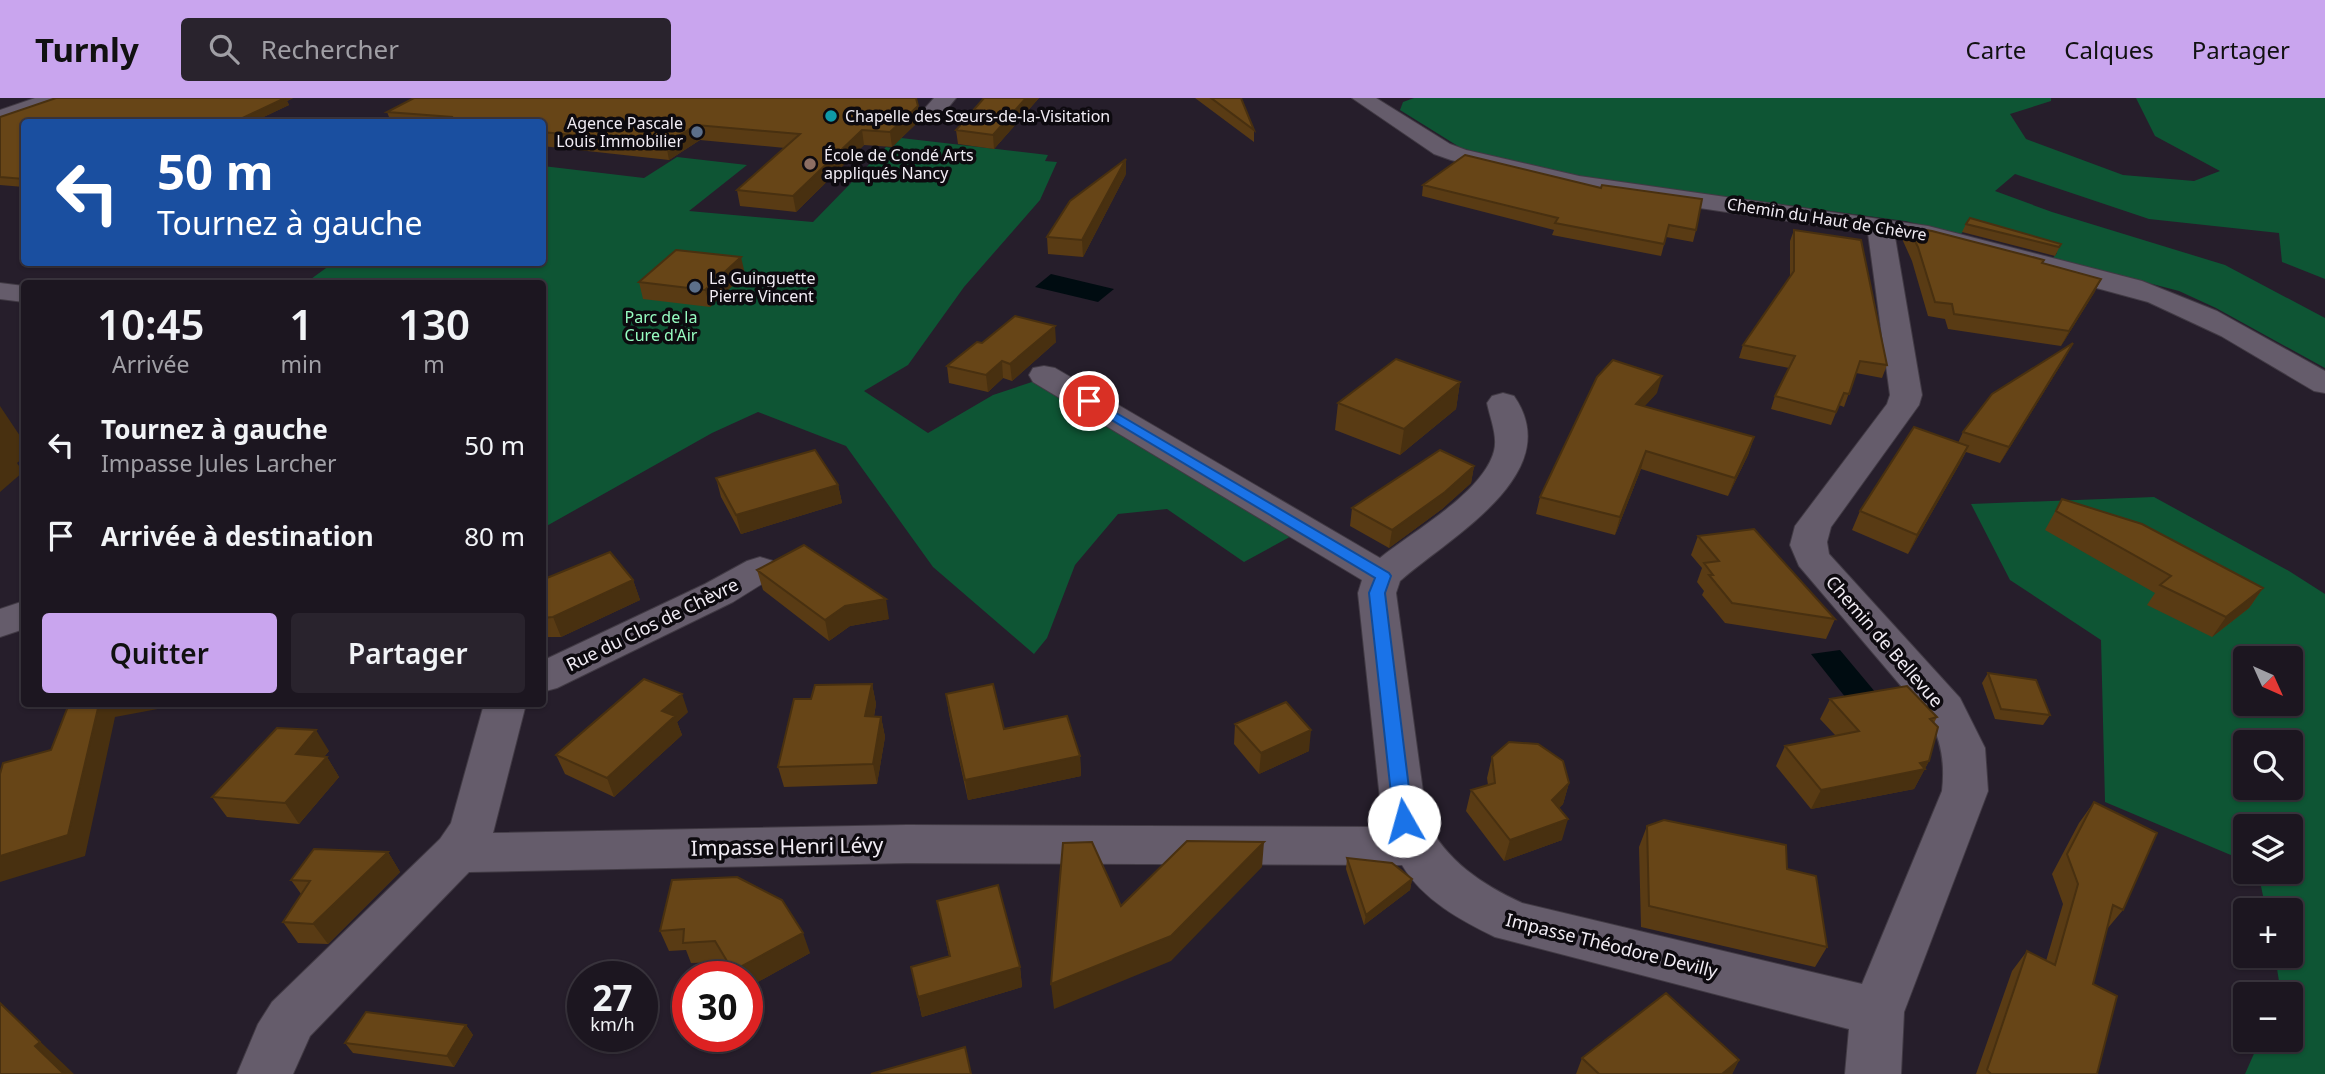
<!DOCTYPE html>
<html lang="fr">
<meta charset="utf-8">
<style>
:root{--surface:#1c1620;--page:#29232d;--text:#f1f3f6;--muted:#a09fa5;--line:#3a353e;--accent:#c9a5ee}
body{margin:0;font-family:"Noto Sans",sans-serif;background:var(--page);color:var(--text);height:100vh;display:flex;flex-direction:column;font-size:26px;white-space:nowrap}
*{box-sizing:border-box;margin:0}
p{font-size:23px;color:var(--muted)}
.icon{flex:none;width:38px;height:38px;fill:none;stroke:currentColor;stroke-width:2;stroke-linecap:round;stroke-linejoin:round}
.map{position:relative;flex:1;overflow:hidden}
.panel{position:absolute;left:21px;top:182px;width:525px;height:427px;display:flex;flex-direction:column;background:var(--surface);border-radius:7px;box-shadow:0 2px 5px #0004,0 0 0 2px var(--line)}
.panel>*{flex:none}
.top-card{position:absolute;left:21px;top:21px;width:525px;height:147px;border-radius:7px;box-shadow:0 2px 5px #0004,0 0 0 2px var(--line);background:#1a4fa0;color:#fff;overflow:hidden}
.needle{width:46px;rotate:135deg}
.buttons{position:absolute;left:2233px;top:548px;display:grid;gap:14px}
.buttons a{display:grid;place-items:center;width:70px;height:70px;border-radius:7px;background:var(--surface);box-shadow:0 2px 5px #0004,0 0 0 2px var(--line);font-size:35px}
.speed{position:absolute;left:567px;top:863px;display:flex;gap:14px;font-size:35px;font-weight:700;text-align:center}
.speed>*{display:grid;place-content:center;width:91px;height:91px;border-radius:50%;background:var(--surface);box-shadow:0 2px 5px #0004,0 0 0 2px var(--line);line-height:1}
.speed small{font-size:18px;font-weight:400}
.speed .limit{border:10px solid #d22;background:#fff;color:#111}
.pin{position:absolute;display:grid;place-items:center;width:60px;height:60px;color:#fff;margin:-30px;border:4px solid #fff;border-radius:50%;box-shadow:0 2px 7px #0007}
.me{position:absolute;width:77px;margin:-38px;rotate:353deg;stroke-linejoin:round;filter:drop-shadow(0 0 5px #0008)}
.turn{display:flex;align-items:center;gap:24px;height:147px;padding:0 21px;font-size:32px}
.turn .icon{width:91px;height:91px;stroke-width:2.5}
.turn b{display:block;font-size:49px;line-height:60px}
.eta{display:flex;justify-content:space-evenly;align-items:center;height:119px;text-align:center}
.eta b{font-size:42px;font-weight:600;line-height:49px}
.cta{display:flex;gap:14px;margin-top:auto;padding:14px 21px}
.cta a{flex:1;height:80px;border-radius:7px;background:var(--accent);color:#111;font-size:28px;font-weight:600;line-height:80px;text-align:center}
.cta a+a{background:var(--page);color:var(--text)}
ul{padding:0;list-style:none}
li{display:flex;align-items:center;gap:21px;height:91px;padding:0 21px}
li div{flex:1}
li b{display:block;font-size:26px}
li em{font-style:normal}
header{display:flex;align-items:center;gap:42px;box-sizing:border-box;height:98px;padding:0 35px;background:var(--accent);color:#111}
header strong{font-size:33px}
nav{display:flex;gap:38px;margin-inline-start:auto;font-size:24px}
.search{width:490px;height:63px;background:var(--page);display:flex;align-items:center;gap:18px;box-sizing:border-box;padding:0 24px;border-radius:7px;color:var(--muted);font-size:26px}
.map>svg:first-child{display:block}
.green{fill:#0e5534;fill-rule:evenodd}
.water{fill:#000c11}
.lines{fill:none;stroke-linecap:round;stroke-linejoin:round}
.minor-casing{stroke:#413a44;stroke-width:2}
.minor{fill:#655c6b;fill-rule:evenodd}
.wall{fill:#593b14}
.shaded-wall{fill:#483010}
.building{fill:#674517;stroke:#483010;stroke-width:2}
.route{fill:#1a73e8;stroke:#114b97;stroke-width:2}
.culture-dot{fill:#0f9aa8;stroke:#0d0a0f;stroke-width:2.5}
.service-dot{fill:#5c6f8a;stroke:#0d0a0f;stroke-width:2.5}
.education-dot{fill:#8d6e63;stroke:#0d0a0f;stroke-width:2.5}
.labels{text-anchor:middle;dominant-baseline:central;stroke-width:7;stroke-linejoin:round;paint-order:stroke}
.far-poi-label{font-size:16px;fill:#f1ecf4;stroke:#0d0a0f;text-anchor:start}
.far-street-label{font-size:16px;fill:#f1ecf4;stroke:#0d0a0f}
.far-park-label{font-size:16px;fill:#97fcc1;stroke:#0d0a0f}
.street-label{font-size:18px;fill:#f1ecf4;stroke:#0d0a0f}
.near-street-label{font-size:21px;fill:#f1ecf4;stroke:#0d0a0f}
</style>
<header>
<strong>Turnly</strong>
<div class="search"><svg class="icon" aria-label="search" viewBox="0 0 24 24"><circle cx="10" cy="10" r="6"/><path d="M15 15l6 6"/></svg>Rechercher</div>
<nav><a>Carte</a><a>Calques</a><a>Partager</a></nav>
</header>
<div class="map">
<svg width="2325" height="976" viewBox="0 0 2325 976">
<rect width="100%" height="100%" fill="#261e2b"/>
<path class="green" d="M1414,0H2051V3L2010,16L2026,41L2123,77L2194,83L2220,73L2155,38L2136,0H2325V181L2282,164L2279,135L2149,121L2015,76L1995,93L2052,114L2225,167L2325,220V270L2216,210L2179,193L2053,160L2057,155L1967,129L1961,136L1905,123L1576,79L1461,50L1400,12L1403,4Z
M901,40L1048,57L1045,63L1057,64L1040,102L964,189L908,267L864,293L928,335L993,297L1038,282L1297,435L1244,464L1167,411L1118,416L1075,467L1047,540L1034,556L933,469L846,348L758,314L712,335L543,430L542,186H304L333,165L542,164L543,68L644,80L677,59L747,67L689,113L813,124L886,49L892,50Z
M2154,399L2289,473L2325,496V976H2245L2260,942H2291V896H2281L2275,858H2291V812H2266L2258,774H2291V728H2245V763L2105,704L2101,542L2010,482L1971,406ZM2245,560H2291V606H2245ZM2245,644H2291V690H2245Z"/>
<path class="water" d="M1051,176L1114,191L1098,204L1035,189Z
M1840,552L1876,595L1846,600L1811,556Z"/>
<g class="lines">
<g class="minor-casing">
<path id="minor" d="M35,0H65L62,4L0,25V12Z
M934,0H956L938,22H922L919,17Z
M1352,0H1376L1450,46L1466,52L1579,78L1928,128L2142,183L2217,213L2325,273V295L2314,293L2221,238L2148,204L1927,144L1895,139L1922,297L1919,307L1831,429L1827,444L1829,456L1960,600L1985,650L1988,693L1904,914L1901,976H1845L1849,931L1495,839C1460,822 1423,802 1402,767L907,765L469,774L310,938L293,976H237L258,926L272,904L440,741L451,725L484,606H526L493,735L907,727L1383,729L1358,495L1362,482L1033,284L1029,277L1033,270L1044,268L1055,270L1380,460C1413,433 1483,395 1494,353C1498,338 1490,320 1487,305L1492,298L1503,295L1514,298C1568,376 1448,440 1400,483L1396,495L1427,723C1446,763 1483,787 1522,805L1862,886L1942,693C1945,667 1942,645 1930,622L1799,468L1790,447L1795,428L1887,306L1890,297L1868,135L1579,92L1451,62L1434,56Z
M0,185L24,188V204L0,201Z
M760,459L773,463L779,471L773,479L733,504L557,590L542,594V563L705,486L747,463Z
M24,503V531L0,539V511Z"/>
</g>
<use href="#minor" class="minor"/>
</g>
<path class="wall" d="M56,0H293L287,3L289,7L253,24H24V89L0,87V19Z
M984,0H1039L994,51L958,46L956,32Z
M1195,0H1241L1254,32V44Z
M387,14L919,23L892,49L864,47L796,114L740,108L737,92L785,50L700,42L669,62L542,48V24H391Z
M1126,76L1083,159L1048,156L1047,139Z
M1423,87L1696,132L1693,144L1666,139L1661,158L1552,137L1554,132L1422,98Z
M1966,126L2061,146L2055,158L1962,134Z
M1908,129L2043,165L2101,181L2094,195L2061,248L1948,231L1945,221L1928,218L1912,163L1903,143Z
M1794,132L1887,267L1882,280L1856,275L1844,309L1839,307L1831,327L1771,311L1775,298L1789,270L1739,260L1743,247L1790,179V143Z
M745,176L710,209L643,201L639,184Z
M1056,244L1012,283L1003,280L988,294L949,285L947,268L982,245Z
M2065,260L2000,365L1966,354L1959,367L1908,456L1852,432L1860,413L1958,345L1963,334Z
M1460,284L1456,311L1400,357L1335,332L1338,305Z
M1657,295L1644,308L1754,339L1748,357L1728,398L1641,371L1615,437L1536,416L1540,399Z
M1474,368L1471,385L1442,411L1389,450L1350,428L1352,410Z
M716,380L838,387L842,405L741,436L721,399Z
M2062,401L2263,490L2249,510L2212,539L2147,507L2155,495L2045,432Z
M1698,438L1835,521L1826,541L1725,525L1702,497L1704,493L1697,484L1702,470L1691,457Z
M757,472L889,521L850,528L829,543L763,492Z
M542,482H633L640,502L561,539H542Z
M1988,575L2050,617L2043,627L1995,621L1982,585Z
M872,586L876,606L874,619H881L885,639L877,686L784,689L778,669L811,601Z
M946,596L1004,631L1080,658L1081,678L968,702L949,616Z
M1830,601L1937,619L1934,625L1929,663L1914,691L1811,711L1776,668L1785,648L1836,638L1820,621Z
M688,614L677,624L682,637L614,699L565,676L556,657Z
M1235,626L1309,653L1259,676L1234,646Z
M329,653L324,659H327L339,679L299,726L227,719L212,699Z
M1492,659L1569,685L1563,706L1559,710L1562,742L1504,763L1466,713L1471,692L1488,687L1487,680Z
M2094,704L2123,812L2107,831L2093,886L2097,976H1976L2012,873L2027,853L2046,863L2063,806L2052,776L2079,725Z
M1647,728L1787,771L1827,849L1815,869L1641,829L1639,749Z
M388,754L400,774L328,846L298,845L283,824L301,796L291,782Z
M1347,760L1412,781L1410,792L1364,827L1346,771Z
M672,782L810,855L747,890V878H732L723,864L691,865L686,852L669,853L660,833Z
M937,803L1020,869L1022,889L922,919L911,869L949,858Z
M466,927L473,937L454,969L353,955L345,945Z
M1582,960L1739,962L1732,976H1576Z"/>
<path class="shaded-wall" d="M278,0H293L287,3L289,7L253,24H234Z
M1026,0H1039L994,51L993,37Z
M918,8L919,23L892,49L890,34Z
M696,27L700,42L669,62L666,46Z
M862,32L864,47L796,114L793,98Z
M1126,61V76L1083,159L1082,142Z
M741,159L745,176L710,209L705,192Z
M2101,181L2094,195L2061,248L2069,233Z
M1055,228L1056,244L1012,283L1010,266Z
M2073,245L2065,260L2000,365L2009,349Z
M1002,263L1003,280L988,294L986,277Z
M1662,278L1657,295L1631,323L1636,306Z
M1460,284L1456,311L1400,357L1404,331Z
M0,308L24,344V359L17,365L23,374L0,394Z
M1754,339L1748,357L1728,398L1735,380Z
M1968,348L1959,367L1908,456L1917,437Z
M1646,353L1641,371L1615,437L1620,419Z
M1474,368L1471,385L1442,411L1389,450L1392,432Z
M838,387L842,405L741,436L736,417Z
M633,482L640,502L561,539L553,519Z
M2263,490L2249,510L2212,539L2226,519Z
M886,501L889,521L850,528L829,543L825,522L845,508Z
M872,586L876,606L870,638L865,618Z
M682,596L688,614L677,624L682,637L614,699L607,680L662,613Z
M99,606H164L163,610L115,619L85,758L0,784V758Z
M881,619L885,639L877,686L873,666Z
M316,632L329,653L309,676L296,656Z
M1311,632L1309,653L1259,676L1261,655Z
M1080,658L1081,678L968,702L965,682Z
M327,659L339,679L299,726L285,705Z
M1929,663L1914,691L1811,711L1821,692Z
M1569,685L1563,706L1546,722L1552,702Z
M1568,721L1562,742L1504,763L1510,742Z
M1264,744L1262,769L1171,863L1054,911L1051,886Z
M388,754L400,774L328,846L313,826Z
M1412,781L1410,792L1364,827L1366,817Z
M803,835L810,855L747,890V878H735L733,873Z
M1020,869L1022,889L922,919L918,899Z
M0,905L74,976H64L35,948Z
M466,927L473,937L454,969L447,958Z
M1739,962L1732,976H1722Z"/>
<path class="building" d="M56,0H285L234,24H24V81L0,79V19Z
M414,0H916L918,8L890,34L862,32L793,98L737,92L800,36L696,27L666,46L542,34V24H440L453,19L387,14Z
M984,0H1026L993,37L956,32Z
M1211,0H1241L1254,32Z
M1465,57L1601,90L1602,87L1702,101L1696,132L1669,127L1664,146L1555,125L1558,120L1423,87Z
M1126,61L1082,142L1047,139L1070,103Z
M1970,120L2061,146L2059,149L1966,126Z
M1908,129L1932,133L2044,162L2042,165L2101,181L2069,233L1954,216L1952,206L1935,204L1918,149Z
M1794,132L1861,142L1887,267L1860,263L1849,296L1844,295L1836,314L1775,298L1795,258L1743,247L1794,173Z
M676,152L741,159L705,192L639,184Z
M1015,218L1055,228L1010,266L1002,263L986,277L947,268L977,244L982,245Z
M2073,245L2009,349L1963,334L1992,296Z
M1396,261L1460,284L1404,331L1338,305Z
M1613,262L1662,278L1636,306L1754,339L1735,380L1646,353L1620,419L1540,399L1597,279Z
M1914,329L1968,348L1917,437L1860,413Z
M815,352L838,387L736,417L716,380Z
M1440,352L1474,368L1445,394L1392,432L1352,410Z
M2062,401L2142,426L2263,490L2226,519L2160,487L2171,478L2056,413Z
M1754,431L1835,521L1732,505L1709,477H1713L1704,465L1719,463L1698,438Z
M804,447L886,501L845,508L825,522L757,472Z
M610,454L633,482L553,519L542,520V482Z
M1988,575L2036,582L2050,617L2001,611Z
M644,581L682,596L662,613L675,618L607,680L556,657Z
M872,586L865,618L881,619L873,666L778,669L794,601H811L815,587Z
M993,586L1004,631L1067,618L1080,658L965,682L946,596Z
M1907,588L1937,619L1930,621L1938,629L1929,663L1920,665L1925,671L1821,692L1785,648L1859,633L1830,601Z
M1286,604L1311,632L1261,655L1235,626Z
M69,606H99L68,737L0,758V676L3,665L51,652Z
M277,630L316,632L296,656L327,659L285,705L212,699Z
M1509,644L1538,646L1563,663L1569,685L1552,702L1568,721L1510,742L1471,692L1495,685L1492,659Z
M2094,704L2157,735L2123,812L2113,807L2093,886L2117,898L2097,976H1991L1987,972L2027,853L2055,867L2078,786L2067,756Z
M1664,722L1786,747L1787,771L1816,778L1827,849L1649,808L1647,728Z
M1187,743L1264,744L1171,838L1051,886L1063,745L1092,744L1121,808Z
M314,751L388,754L313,826L283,824L310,783L291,782Z
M1347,760L1392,765L1412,781L1366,817Z
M737,779L782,802L803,835L733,873L715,843L683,845L684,831L660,833L672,782Z
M998,787L1020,869L918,899L911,869L950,858L937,803Z
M1666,895L1739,962L1722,976H1599L1582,960Z
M0,905L40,944L35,948L64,976H0Z
M366,914L466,927L447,958L345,945Z
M965,949L971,976H871Z"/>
<path class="route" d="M1089,299L1389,475L1391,478L1385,495L1413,723L1411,728L1404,731L1397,728L1394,723L1369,495L1375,480L1085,306L1083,303Z"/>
<circle class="culture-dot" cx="831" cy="18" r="7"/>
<g class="service-dot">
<circle cx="697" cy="34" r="7"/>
<circle cx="695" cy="189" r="7"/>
</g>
<circle class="education-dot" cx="810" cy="66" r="7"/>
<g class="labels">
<g class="far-poi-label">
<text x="845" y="18">Chapelle des Sœurs-de-la-Visitation</text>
<text x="683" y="25" text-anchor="end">Agence Pascale<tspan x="683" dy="18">Louis Immobilier</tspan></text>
<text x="824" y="57">École de Condé Arts<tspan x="824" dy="18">appliqués Nancy</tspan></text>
<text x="709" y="180">La Guinguette<tspan x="709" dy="18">Pierre Vincent</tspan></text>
</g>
<g class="far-street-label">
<text transform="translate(1827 121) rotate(9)">Chemin du Haut de Chèvre</text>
</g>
<g class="far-park-label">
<text x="661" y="219">Parc de la<tspan x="661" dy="18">Cure d'Air</tspan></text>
</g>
<g class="street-label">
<text transform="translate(652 526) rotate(-26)">Rue du Clos de Chèvre</text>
<text transform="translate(1885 543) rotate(49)">Chemin de Bellevue</text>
<text transform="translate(1612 847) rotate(14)">Impasse Théodore Devilly</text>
</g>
<g class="near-street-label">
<text transform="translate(787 748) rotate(-1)">Impasse Henri Lévy</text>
</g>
</g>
</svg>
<div class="buttons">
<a><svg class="needle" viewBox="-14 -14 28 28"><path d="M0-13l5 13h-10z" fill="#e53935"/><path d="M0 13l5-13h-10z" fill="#a09fa5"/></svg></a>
<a><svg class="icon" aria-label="search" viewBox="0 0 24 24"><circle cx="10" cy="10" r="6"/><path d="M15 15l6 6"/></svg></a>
<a><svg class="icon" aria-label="layers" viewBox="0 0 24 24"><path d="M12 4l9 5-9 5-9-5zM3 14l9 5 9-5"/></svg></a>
<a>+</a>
<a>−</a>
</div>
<div class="speed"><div>27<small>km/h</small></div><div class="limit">30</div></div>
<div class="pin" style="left:1089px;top:303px;background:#d93025"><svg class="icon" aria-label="arrive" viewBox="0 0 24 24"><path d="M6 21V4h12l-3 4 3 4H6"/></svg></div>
<svg class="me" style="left:1404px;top:723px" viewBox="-20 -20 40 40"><circle r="19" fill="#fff"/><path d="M0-13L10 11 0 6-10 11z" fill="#1a73e8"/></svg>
<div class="top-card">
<div class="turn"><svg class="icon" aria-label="left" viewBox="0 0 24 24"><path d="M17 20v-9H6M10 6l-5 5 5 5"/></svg><div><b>50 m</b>Tournez à gauche</div></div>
</div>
<section class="panel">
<div class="eta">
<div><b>10:45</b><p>Arrivée</p></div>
<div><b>1</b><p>min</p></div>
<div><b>130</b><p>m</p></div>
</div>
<ul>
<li><svg class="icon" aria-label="left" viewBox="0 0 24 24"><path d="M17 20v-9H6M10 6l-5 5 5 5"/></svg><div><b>Tournez à gauche</b><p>Impasse Jules Larcher</p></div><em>50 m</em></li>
<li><svg class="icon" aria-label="arrive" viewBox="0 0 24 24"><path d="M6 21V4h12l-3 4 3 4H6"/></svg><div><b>Arrivée à destination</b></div><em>80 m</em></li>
</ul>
<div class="cta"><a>Quitter</a><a>Partager</a></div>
</section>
</div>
